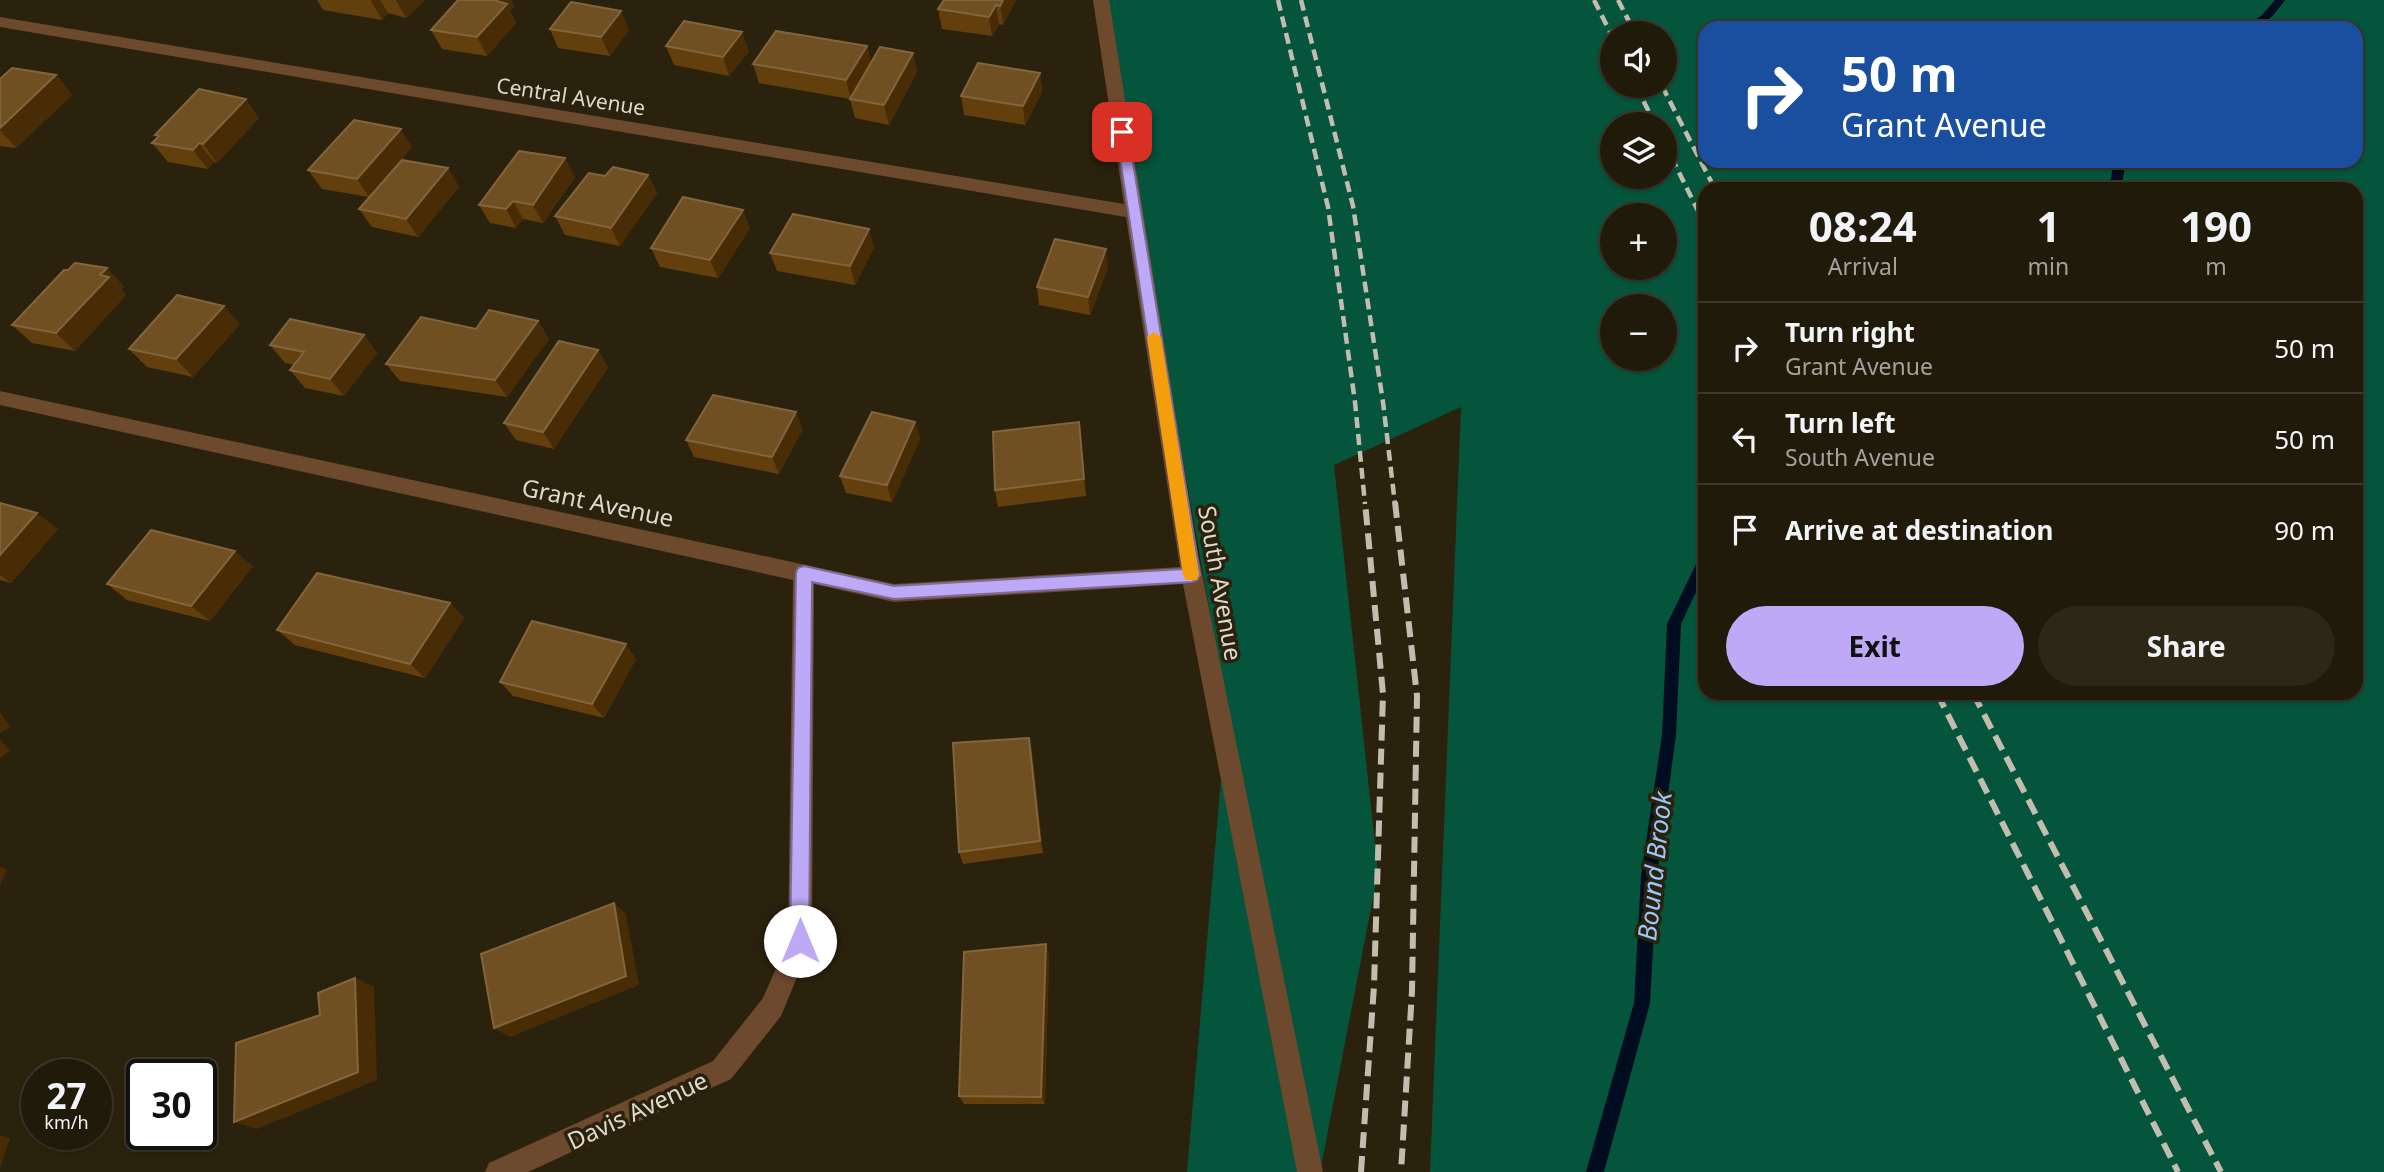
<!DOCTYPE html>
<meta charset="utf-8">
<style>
:root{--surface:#201a0a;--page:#2d2718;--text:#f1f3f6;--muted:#a2a19c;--line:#3d382b;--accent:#bda9f5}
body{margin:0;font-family:"Noto Sans",sans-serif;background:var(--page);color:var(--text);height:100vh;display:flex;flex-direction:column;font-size:26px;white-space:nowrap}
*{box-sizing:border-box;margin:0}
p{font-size:23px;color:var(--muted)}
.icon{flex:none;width:38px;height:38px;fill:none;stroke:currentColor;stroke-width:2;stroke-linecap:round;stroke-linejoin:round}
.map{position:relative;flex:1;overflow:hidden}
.drawer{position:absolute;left:1698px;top:182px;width:665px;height:518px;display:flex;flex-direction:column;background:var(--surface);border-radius:21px;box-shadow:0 2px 5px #0004,0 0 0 2px var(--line)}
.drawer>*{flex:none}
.hud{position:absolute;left:1698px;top:21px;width:665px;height:147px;border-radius:21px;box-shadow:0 2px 5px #0004,0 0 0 2px var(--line);background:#1a4fa0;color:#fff;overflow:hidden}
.controls{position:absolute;left:1600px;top:21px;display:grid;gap:14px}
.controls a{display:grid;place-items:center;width:77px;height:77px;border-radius:50%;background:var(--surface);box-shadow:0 2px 5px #0004,0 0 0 2px var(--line);font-size:35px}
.speed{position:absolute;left:21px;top:1059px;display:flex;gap:14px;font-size:35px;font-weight:700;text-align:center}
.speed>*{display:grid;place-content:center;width:91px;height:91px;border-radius:50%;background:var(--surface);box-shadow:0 2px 5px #0004,0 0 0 2px var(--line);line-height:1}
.speed small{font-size:18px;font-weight:400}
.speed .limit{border:4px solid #111;border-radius:10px;background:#fff;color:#111}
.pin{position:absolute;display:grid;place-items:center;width:60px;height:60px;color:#fff;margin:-30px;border-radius:14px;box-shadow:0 4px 10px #0006}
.me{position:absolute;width:77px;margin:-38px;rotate:0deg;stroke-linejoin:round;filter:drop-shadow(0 0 5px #0008)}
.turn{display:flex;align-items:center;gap:24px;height:147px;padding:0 28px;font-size:32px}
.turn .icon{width:91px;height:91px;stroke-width:2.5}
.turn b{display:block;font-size:49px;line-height:60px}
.eta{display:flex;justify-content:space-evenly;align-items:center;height:119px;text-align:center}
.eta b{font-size:42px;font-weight:700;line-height:49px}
.button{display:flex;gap:14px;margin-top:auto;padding:14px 28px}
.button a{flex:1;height:80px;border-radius:42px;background:var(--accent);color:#111;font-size:28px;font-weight:700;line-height:80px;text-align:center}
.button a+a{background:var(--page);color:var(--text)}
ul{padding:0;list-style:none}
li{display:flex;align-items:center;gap:21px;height:91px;padding:0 28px;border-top:2px solid var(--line)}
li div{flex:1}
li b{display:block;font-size:26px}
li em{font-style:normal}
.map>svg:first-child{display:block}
.forest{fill:#04553b;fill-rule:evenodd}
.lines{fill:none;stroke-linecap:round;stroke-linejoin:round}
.stream{fill:#000c20;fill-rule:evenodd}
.minor{fill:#6d492d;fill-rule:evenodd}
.rail-far1{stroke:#c3bdaf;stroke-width:4.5;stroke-dasharray:11 6;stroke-linecap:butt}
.rail{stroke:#c3bdaf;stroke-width:6;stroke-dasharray:16 8;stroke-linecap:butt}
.wall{fill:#633f0e}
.shaded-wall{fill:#472c06}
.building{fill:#704f23;stroke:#82653d;stroke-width:2}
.route{fill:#bda9f5;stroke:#7b6e9f;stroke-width:2}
.slow{fill:#f59e0b}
.labels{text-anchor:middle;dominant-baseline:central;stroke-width:7;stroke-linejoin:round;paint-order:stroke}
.far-street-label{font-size:21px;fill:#ded9cc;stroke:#2b220e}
.street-label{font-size:24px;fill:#ded9cc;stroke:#2b220e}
.water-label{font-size:26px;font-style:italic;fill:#98c7fc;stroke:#2b220e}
</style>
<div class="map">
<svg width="2384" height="1172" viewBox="0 0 2384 1172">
<rect width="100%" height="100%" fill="#2b220e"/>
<path class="forest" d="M1102,0H2384V1172H1430L1461,407L1334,465L1378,872L1320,1172H1187L1227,710ZM1704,28H2356V161H1704ZM1612,33H1664V86H1612ZM1612,124H1664V177H1612ZM1704,189H2356V693H1704ZM1612,215H1664V268H1612ZM1612,306H1664V359H1612Z"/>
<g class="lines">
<path class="stream" d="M2275,0H2285C2273,16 2265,28 2244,28L2262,15Z
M2114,161H2126L2121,189H2109Z
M1704,556V575L1681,624L1676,735L1657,876L1650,1003L1604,1172H1586L1634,1003L1641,876L1662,735L1667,624L1699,558Z"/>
<path class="minor" d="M1093,0H1109L1198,554L1323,1172H1297L1183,584L894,602L814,584L812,941L781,1016L731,1079L528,1172H485L489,1163L713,1061L763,998L788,941L793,580L0,405V391L894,584L1180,567L1126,217L0,27V17L1124,204Z"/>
<path class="rail-far1" d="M1278,0L1328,207L1355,402L1365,504
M1301,0L1353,206L1383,402L1395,504
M1594,0L1612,36
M1618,0L1635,33
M1636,86L1655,124
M1662,86L1715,189
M1664,142L1704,223"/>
<path class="rail" d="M1395,502L1417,696L1412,991L1401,1172
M1937,693L2178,1172
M1973,693L2221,1172
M1361,1172L1374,986L1383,694L1365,502"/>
</g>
<path class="wall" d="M317,0H425L406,18L388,13L382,20L323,10Z
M458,0H511L514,6L510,11L516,23L487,56L442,49L431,30Z
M1016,0L1003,25L999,24L992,36L942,29L938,9Z
M550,29L629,30L610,56L558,48Z
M666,46L749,51L729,76L674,65Z
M867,46L871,63L913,53L917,72L889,125L855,118L850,99L759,83L753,64Z
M1040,73L1042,92L1025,125L964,115L961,96Z
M56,75L72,95L16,148L0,146V79Z
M259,118L217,163L214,162L208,169L168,162L152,143L157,138L155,135Z
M412,147L378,188L448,168L459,187L418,237L372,227L359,209L369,197L322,189L308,170Z
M648,175L657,193L620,246L565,235L555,216L605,176Z
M575,177L543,223L523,219L516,228L490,223L479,205Z
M750,228L718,278L660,267L651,248Z
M874,247L855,285L777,271L770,253Z
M1108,267L1090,315L1039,305L1037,287Z
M107,268L124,287L121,290L126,295L75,351L32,343L12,325Z
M538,321L549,339L507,397L400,381L386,364L476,329Z
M240,324L193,377L147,367L129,349Z
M364,335L377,353L344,396L305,388L290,370L294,365L285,363L270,345Z
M608,367L554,449L516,440L504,423Z
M915,422L920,439L892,502L846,493L840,476Z
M1079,422L1086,496L998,507L995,490Z
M803,429L779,474L694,457L686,440Z
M0,503L58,529L11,583L0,580Z
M253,566L210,621L127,600L107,584Z
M450,603L464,618L425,678L295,645L277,630Z
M636,659L604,718L513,696L500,682Z
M1029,738L1032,752L1043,853L963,864L959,852Z
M1049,955L1045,1104H964L959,1096Z"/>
<path class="shaded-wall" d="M372,0H380L388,13L382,20L371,1Z
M396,0H425L406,18Z
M494,0H511L514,6L510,11L516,23L487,56L477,37Z
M1003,0H1016L1003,25L1000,6Z
M996,5L999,24L992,36L989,17Z
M621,11L629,30L610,56L601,37Z
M742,32L749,51L729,76L723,57Z
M867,46L871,65L851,99L846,80Z
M913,53L917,72L889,125L884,105Z
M1040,73L1042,92L1025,125L1023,106Z
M56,75L72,95L16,148L0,130V128Z
M246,99L259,118L217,163L203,144Z
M401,129L412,147L369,197L357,179Z
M199,143L214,162L208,169L193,150Z
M565,158L575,177L543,223L533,205Z
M448,168L459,187L418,237L406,219Z
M648,175L657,193L620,246L611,228Z
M513,201L523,219L516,228L506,209Z
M743,210L750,228L718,278L710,260Z
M869,229L874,247L855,285L850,266Z
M1106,249L1108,267L1090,315L1088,297Z
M107,268L124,287L121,290L126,295L75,351L56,333L100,275Z
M224,306L240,324L193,377L176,359Z
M538,321L549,339L507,397L495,380Z
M364,335L377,353L344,396L330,379Z
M598,350L608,367L554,449L543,432Z
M796,412L803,429L779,474L772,457Z
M915,422L920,439L892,502L887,485Z
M37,513L58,529L11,583L0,575V555Z
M235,551L253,566L210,621L191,606Z
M450,603L464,618L425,678L410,664Z
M626,644L636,659L604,718L592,704Z
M0,711L10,727L0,733Z
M1029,738L1032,752L1043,853L1040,841Z
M0,739L10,751L0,758Z
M0,867L7,870L0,885Z
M614,903L626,914L639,985L510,1037L494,1028Z
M1046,944L1049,955L1045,1104L1041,1097Z
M355,978L374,987L377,1080L257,1129L234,1122Z
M0,1135L10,1138L0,1168Z"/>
<path class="building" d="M458,0H494L507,4L477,37L431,30Z
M944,0H1003L1000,6L996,5L989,17L938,9Z
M571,2L621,11L601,37L550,29Z
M684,21L742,32L723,57L666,46Z
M776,31L867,46L846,80L753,64Z
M880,47L913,53L884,105L850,99Z
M978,63L1040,73L1023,106L961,96Z
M12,68L56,75L0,128V79Z
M199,89L246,99L203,144L199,143L193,150L152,143L159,136L155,135Z
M354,120L401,129L357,179L308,170Z
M519,151L565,158L533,205L513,201L506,209L479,205Z
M402,160L448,168L406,219L359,209Z
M613,167L648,175L611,228L555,216L589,173L605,176Z
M683,197L743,210L710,260L651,248Z
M793,214L869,229L850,266L770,253Z
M1055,239L1106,249L1088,297L1037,287Z
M75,263L107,268L100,275L109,277L56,333L12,325L64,270H68Z
M177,295L224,306L176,359L129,349Z
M489,310L538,321L495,380L386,364L421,317L476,329Z
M290,319L364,335L330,379L290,370L304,352L270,345Z
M559,341L598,350L543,432L504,423Z
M713,395L796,412L772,457L686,440Z
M872,412L915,422L887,485L840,476Z
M1079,422L1084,479L995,490L993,432Z
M0,503L37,513L0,555Z
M151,530L235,551L191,606L107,584Z
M317,573L450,603L410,664L277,630Z
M532,621L626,644L592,704L500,682Z
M1029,738L1040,841L959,852L953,743Z
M614,903L626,976L494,1028L481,954Z
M1046,944L1041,1097L959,1096L964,952Z
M355,978L358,1072L234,1122L236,1043L320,1015L318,993Z"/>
<path class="route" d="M1122,128L1128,132L1200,575L1197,580L1192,582L894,599L812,582L809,941L806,947L800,950L793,947L790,941L796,573L798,568L804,566L894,586L1183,569L1116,132Z"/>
<path class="slow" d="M1154,332L1161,337L1199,575L1197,580H1186L1183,575L1147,337Z"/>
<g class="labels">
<g class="far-street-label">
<text transform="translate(571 96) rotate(9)">Central Avenue</text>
</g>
<g class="street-label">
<text transform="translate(598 502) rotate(12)">Grant Avenue</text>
<text transform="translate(1221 583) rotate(80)">South Avenue</text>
<text transform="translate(637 1110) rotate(-25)">Davis Avenue</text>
</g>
<g class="water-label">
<text transform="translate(1654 866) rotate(-84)">Bound Brook</text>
</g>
</g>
</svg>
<div class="controls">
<a><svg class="icon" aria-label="sound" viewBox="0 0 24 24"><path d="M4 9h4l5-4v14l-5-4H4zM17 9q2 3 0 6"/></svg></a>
<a><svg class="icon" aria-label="layers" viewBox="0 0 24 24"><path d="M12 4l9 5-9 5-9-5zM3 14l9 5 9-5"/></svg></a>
<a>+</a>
<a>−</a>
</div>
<div class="speed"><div>27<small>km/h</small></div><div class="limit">30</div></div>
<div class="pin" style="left:1122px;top:132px;background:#d93025"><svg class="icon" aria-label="arrive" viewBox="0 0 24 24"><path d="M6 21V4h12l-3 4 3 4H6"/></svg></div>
<svg class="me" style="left:800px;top:941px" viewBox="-20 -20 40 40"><circle r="19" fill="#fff"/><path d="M0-13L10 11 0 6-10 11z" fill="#bda9f5"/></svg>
<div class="hud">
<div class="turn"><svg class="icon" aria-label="right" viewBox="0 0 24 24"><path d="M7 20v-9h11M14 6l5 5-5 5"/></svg><div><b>50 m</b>Grant Avenue</div></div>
</div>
<section class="drawer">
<div class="eta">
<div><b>08:24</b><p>Arrival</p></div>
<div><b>1</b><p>min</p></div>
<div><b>190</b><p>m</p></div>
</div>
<ul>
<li><svg class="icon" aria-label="right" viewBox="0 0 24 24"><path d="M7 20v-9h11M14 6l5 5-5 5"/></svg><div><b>Turn right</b><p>Grant Avenue</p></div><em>50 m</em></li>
<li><svg class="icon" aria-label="left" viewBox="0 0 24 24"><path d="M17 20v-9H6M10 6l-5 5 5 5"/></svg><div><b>Turn left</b><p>South Avenue</p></div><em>50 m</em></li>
<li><svg class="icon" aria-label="arrive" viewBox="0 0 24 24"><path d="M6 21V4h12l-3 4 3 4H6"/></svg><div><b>Arrive at destination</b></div><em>90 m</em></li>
</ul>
<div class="button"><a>Exit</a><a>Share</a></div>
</section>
</div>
